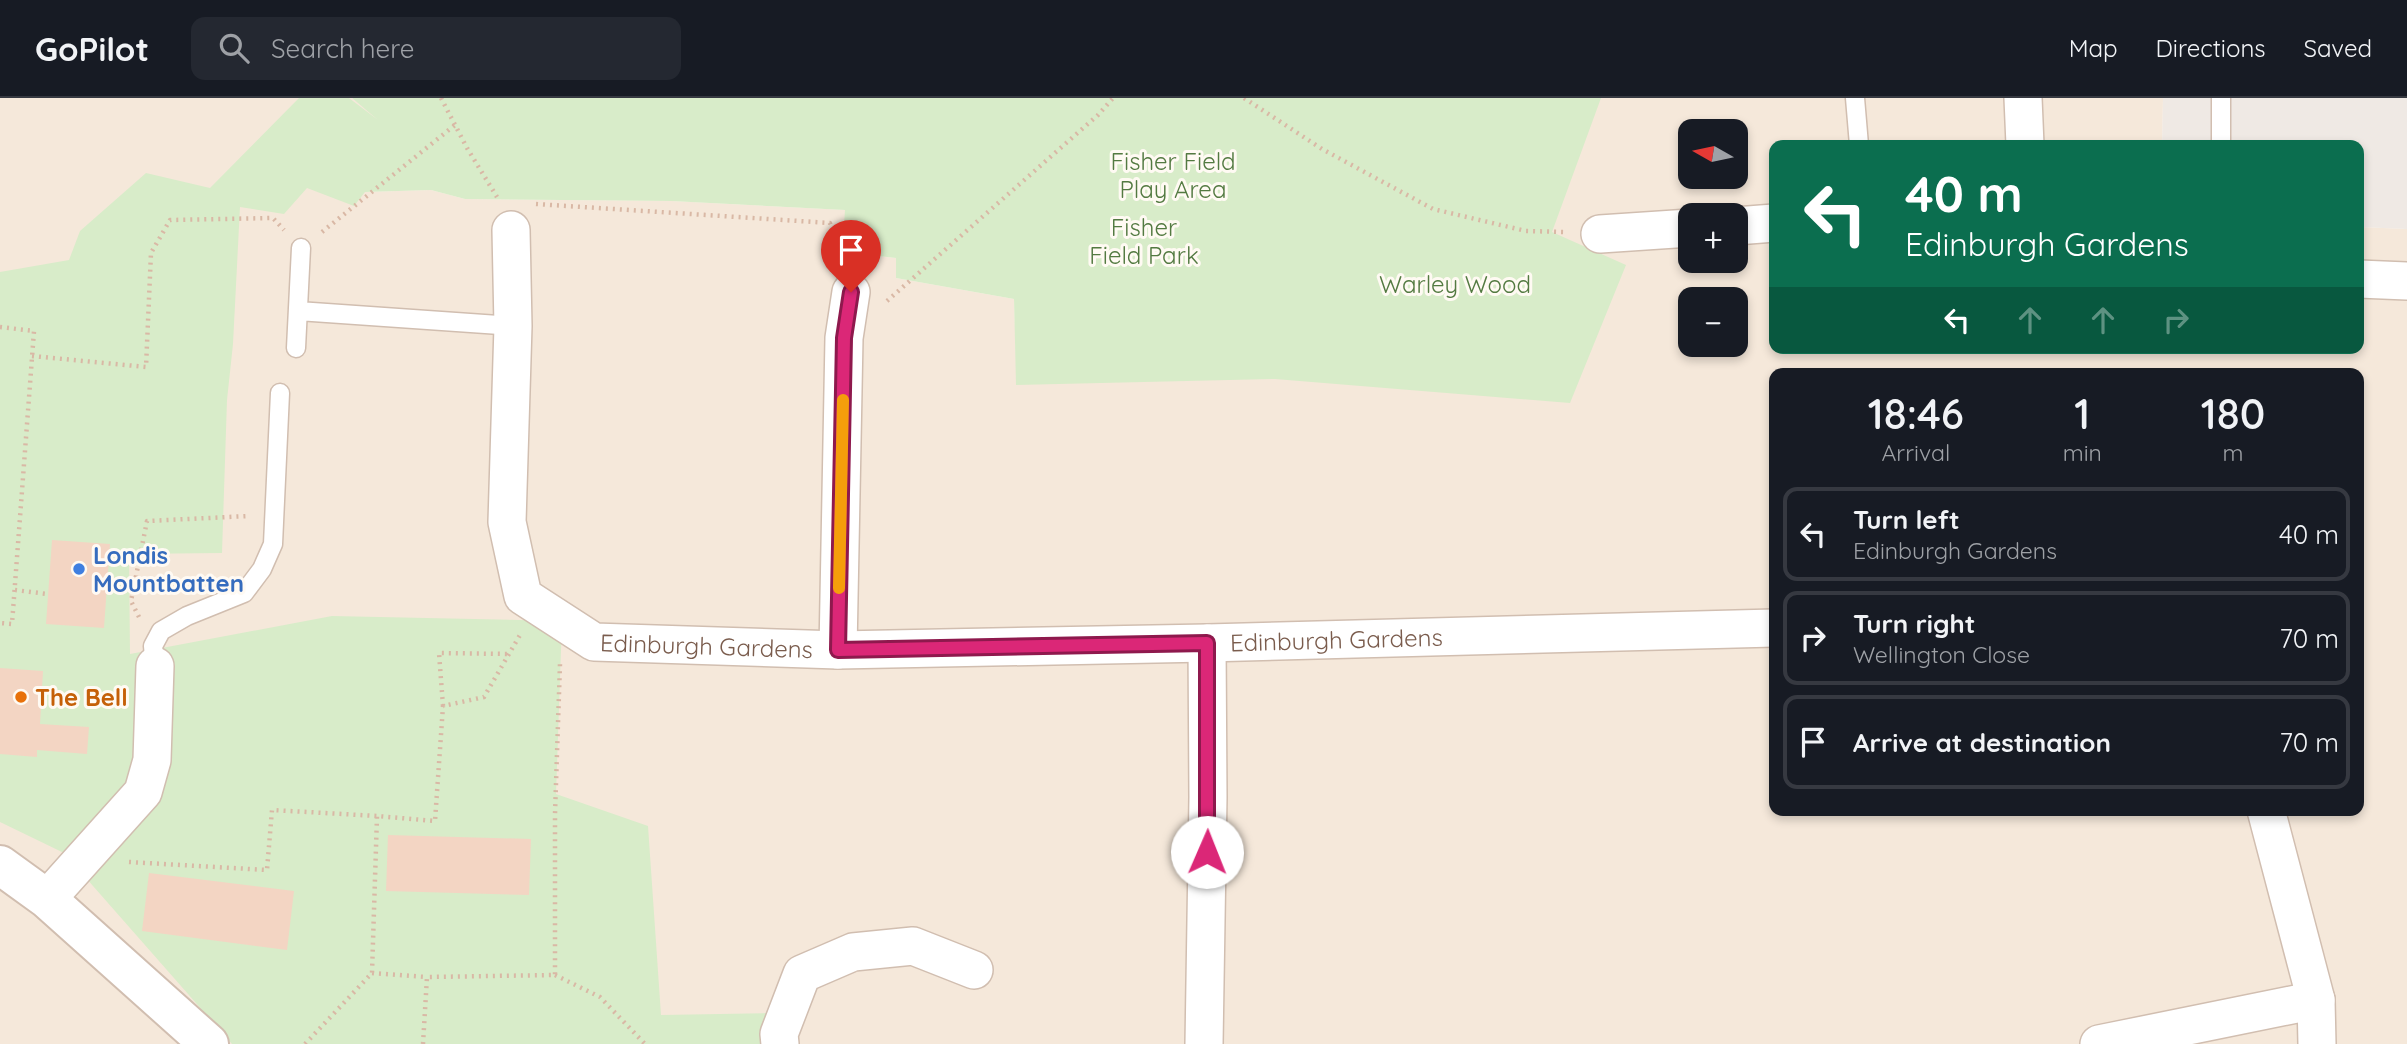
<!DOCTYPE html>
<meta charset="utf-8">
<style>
:root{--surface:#171b24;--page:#242831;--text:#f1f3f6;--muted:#9ea1a6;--line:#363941}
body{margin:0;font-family:Quicksand,sans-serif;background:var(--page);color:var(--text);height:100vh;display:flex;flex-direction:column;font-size:26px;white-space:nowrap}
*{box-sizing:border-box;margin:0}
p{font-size:23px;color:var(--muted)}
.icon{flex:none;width:38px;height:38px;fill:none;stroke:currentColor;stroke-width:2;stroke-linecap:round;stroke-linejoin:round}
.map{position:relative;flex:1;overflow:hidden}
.drawer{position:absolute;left:1769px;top:270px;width:595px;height:448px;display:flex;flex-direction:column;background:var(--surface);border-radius:14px;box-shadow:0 4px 10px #0003}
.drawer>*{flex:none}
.hud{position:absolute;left:1769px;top:42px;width:595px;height:214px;border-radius:14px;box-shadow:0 4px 10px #0003;background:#0b6e4f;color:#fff;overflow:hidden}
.needle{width:46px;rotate:279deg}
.controls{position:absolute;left:1678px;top:21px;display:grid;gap:14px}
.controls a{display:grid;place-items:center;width:70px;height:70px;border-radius:14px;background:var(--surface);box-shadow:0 4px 10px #0003;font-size:35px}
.pin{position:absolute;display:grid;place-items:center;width:60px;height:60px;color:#fff;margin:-72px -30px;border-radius:50% 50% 50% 0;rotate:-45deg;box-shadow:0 0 7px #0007}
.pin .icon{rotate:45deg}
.me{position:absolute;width:77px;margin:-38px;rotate:1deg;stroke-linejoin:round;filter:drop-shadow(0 0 5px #0008)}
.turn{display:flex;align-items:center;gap:24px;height:147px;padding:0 21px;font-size:32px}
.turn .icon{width:91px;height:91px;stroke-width:2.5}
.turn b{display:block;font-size:49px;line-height:60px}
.lanes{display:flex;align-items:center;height:66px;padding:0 21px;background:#0003;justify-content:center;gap:35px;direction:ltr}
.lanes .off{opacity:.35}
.eta{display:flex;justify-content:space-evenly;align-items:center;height:119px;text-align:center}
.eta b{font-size:42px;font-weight:600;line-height:49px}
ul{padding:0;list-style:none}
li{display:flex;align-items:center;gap:21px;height:94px;margin:0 14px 10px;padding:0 7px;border:4px solid var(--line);border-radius:14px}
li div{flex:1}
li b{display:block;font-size:26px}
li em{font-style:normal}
header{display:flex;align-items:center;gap:42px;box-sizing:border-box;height:98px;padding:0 35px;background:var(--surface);border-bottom:2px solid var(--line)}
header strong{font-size:33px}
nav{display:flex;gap:38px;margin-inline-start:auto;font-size:24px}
.search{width:490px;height:63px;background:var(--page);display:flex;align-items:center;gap:18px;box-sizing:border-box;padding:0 24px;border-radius:14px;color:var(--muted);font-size:26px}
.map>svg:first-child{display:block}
.residential{fill:#f5e8da;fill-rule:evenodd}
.industrial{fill:#efe9e4}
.green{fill:#d8ecc9}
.building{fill:#f3d5c3}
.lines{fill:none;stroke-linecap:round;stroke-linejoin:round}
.service-casing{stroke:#d1beb0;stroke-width:21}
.minor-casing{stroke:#d1beb0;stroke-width:40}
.tertiary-casing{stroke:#d1beb0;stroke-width:42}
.path{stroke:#d9b8a5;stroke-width:4.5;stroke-dasharray:2 5;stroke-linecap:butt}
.service{stroke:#fff;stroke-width:18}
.minor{stroke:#fff;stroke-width:37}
.tertiary{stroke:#fff;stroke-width:38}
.route-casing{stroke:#8e194d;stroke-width:18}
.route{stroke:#db2777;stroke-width:12}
.slow{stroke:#f59e0b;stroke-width:12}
.shop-dot{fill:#3f7fe0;stroke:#fffaf3;stroke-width:2.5}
.food-dot{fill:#e8710a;stroke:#fffaf3;stroke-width:2.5}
.labels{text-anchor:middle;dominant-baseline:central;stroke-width:6;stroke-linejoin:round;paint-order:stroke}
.park-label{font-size:24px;fill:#537a41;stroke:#fffaf3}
.shop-label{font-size:24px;font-weight:bold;fill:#366cbe;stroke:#fffaf3;text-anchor:start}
.street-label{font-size:24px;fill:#7a5c4d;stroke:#fffaf3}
.food-label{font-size:24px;font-weight:bold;fill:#c56008;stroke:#fffaf3;text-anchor:start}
</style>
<header>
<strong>GoPilot</strong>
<div class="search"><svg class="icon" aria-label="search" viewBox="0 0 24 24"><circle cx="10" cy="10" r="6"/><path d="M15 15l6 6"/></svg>Search here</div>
<nav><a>Map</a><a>Directions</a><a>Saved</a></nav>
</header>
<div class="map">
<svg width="2407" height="946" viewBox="0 0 2407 946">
<rect width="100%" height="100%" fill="#fdf6ec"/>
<path class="residential" d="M0,0H352L404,41L365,94L431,92L465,101L671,103L846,112L842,154L896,160V180L1014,201L1017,287L1536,0H2163L2162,47H1774V250H2359V129L2407,131V946H0ZM1690,33H1736V79H1690ZM1690,117H1736V163H1690ZM1690,201H1736V247H1690ZM1774,275H2359V712H1774Z"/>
<path class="industrial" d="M2163,0H2407V131L2359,129V47H2162Z"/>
<path class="green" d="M299,0H349L378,22L352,0H1601L1552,134L1626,167L1570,305L1275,281L1016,287L1014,201L896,180V160L842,154L845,112L671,103L465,101L431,92L365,94L354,108L307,90L284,116L240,109L233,246L227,302L222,455L129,456L130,556L332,518L562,523L556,696L648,728L661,917L771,915V946H232L64,755L0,724V174L69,162L80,133L146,75L210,90Z"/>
<path class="building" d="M52,442L110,446L104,530L46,526Z
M0,570L43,573L40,626L89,629L87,656L37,652V659L0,656Z
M388,737L531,741L529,797L386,793Z
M149,775L294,793L287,852L142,833Z"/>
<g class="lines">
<g class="service-casing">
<path id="service" d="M1855,0L1859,47
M2221,47V0
M298,213L513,228
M296,250L301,150
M155,568L153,548L161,533L187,518L244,495L262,471L273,446L280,295"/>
</g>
<g class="minor-casing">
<g id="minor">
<path d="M2023,0L2025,47"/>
<path d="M1736,128L1774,125"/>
<path id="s1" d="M511,132L513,228L507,424L523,498L594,544L838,552L1207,545L1774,530"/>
<path d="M1600,136L1690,130"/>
<path d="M2359,181L2407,183"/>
<path d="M838,552L844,240L851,194"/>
<path d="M2266,712L2316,902L2317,946"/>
<path d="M47,801L143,694L152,662L155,568"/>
<path d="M780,946L779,936L802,876L853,854L913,848L974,872"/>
<path d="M1204,946L1208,699L1207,545"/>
<path d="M2099,946L2316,902"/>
</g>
</g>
<g class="tertiary-casing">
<path id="tertiary" d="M0,767L47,801L209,946"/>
</g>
<path class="path" d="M441,0L467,50L497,99
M1244,0L1322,51L1433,111L1526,133L1565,134
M536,106L830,125L840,160
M322,134L455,27
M887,203L1098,17L1113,0
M0,229L34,233L12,526L0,525
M32,258L146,269L151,155L170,122L273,120L284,132
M15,492L47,496
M139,519L131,503L147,423L249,418
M443,608L439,555L509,556
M129,764L267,772L272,712L377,718
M372,875L426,879
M555,877L600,899L645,946
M305,946L372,875L377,718L435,723L443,608L484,599L520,537
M423,946L427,879L555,877V716L560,566"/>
<use href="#service" class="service"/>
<use href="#minor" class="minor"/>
<use href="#tertiary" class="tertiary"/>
</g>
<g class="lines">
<g class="route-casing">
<path id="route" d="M851,194L844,240L838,552L1207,545V754"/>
</g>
<use href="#route" class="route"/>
<path class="slow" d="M839,490L843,302"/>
</g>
<circle class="shop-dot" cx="79" cy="471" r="7"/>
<circle class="food-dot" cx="21" cy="599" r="7"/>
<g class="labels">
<g class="park-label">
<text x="1173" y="63">Fisher Field<tspan x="1173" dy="28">Play Area</tspan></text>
<text x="1144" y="129">Fisher<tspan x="1144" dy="28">Field Park</tspan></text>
<text x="1455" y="186">Warley Wood</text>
</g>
<g class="shop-label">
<text x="93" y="457">Londis<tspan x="93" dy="28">Mountbatten</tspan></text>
</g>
<g class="street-label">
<text stroke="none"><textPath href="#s1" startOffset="1195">Edinburgh Gardens</textPath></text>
<text stroke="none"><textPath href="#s1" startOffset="565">Edinburgh Gardens</textPath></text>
</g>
<g class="food-label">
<text x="35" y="599">The Bell</text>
</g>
</g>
</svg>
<div class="controls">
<a><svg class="needle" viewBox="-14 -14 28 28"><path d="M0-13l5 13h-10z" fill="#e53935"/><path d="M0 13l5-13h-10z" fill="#9ea1a6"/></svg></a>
<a>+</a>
<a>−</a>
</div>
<div class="pin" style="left:851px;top:194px;background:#d93025"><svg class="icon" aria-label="arrive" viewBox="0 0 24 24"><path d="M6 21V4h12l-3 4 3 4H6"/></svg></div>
<svg class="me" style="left:1207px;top:754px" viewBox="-20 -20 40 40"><circle r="19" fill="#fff"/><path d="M0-13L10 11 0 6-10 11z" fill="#db2777"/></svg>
<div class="hud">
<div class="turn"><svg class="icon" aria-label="left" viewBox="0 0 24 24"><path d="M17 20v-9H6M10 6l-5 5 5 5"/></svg><div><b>40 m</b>Edinburgh Gardens</div></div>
<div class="lanes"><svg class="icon" aria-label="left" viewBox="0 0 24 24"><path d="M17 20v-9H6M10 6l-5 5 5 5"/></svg><svg class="icon off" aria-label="ahead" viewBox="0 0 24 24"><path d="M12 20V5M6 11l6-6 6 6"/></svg><svg class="icon off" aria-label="ahead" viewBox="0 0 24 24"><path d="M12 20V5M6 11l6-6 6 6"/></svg><svg class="icon off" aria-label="right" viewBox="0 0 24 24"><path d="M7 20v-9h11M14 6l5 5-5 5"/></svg></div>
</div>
<section class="drawer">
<div class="eta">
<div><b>18:46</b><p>Arrival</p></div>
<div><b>1</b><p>min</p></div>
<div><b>180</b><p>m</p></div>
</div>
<ul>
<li><svg class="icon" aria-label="left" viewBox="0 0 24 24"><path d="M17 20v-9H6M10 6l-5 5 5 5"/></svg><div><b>Turn left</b><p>Edinburgh Gardens</p></div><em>40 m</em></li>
<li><svg class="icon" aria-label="right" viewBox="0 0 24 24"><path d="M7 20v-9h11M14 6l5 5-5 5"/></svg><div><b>Turn right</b><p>Wellington Close</p></div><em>70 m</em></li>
<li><svg class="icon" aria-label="arrive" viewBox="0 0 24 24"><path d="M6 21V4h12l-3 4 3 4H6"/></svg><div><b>Arrive at destination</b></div><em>70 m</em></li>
</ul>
</section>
</div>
